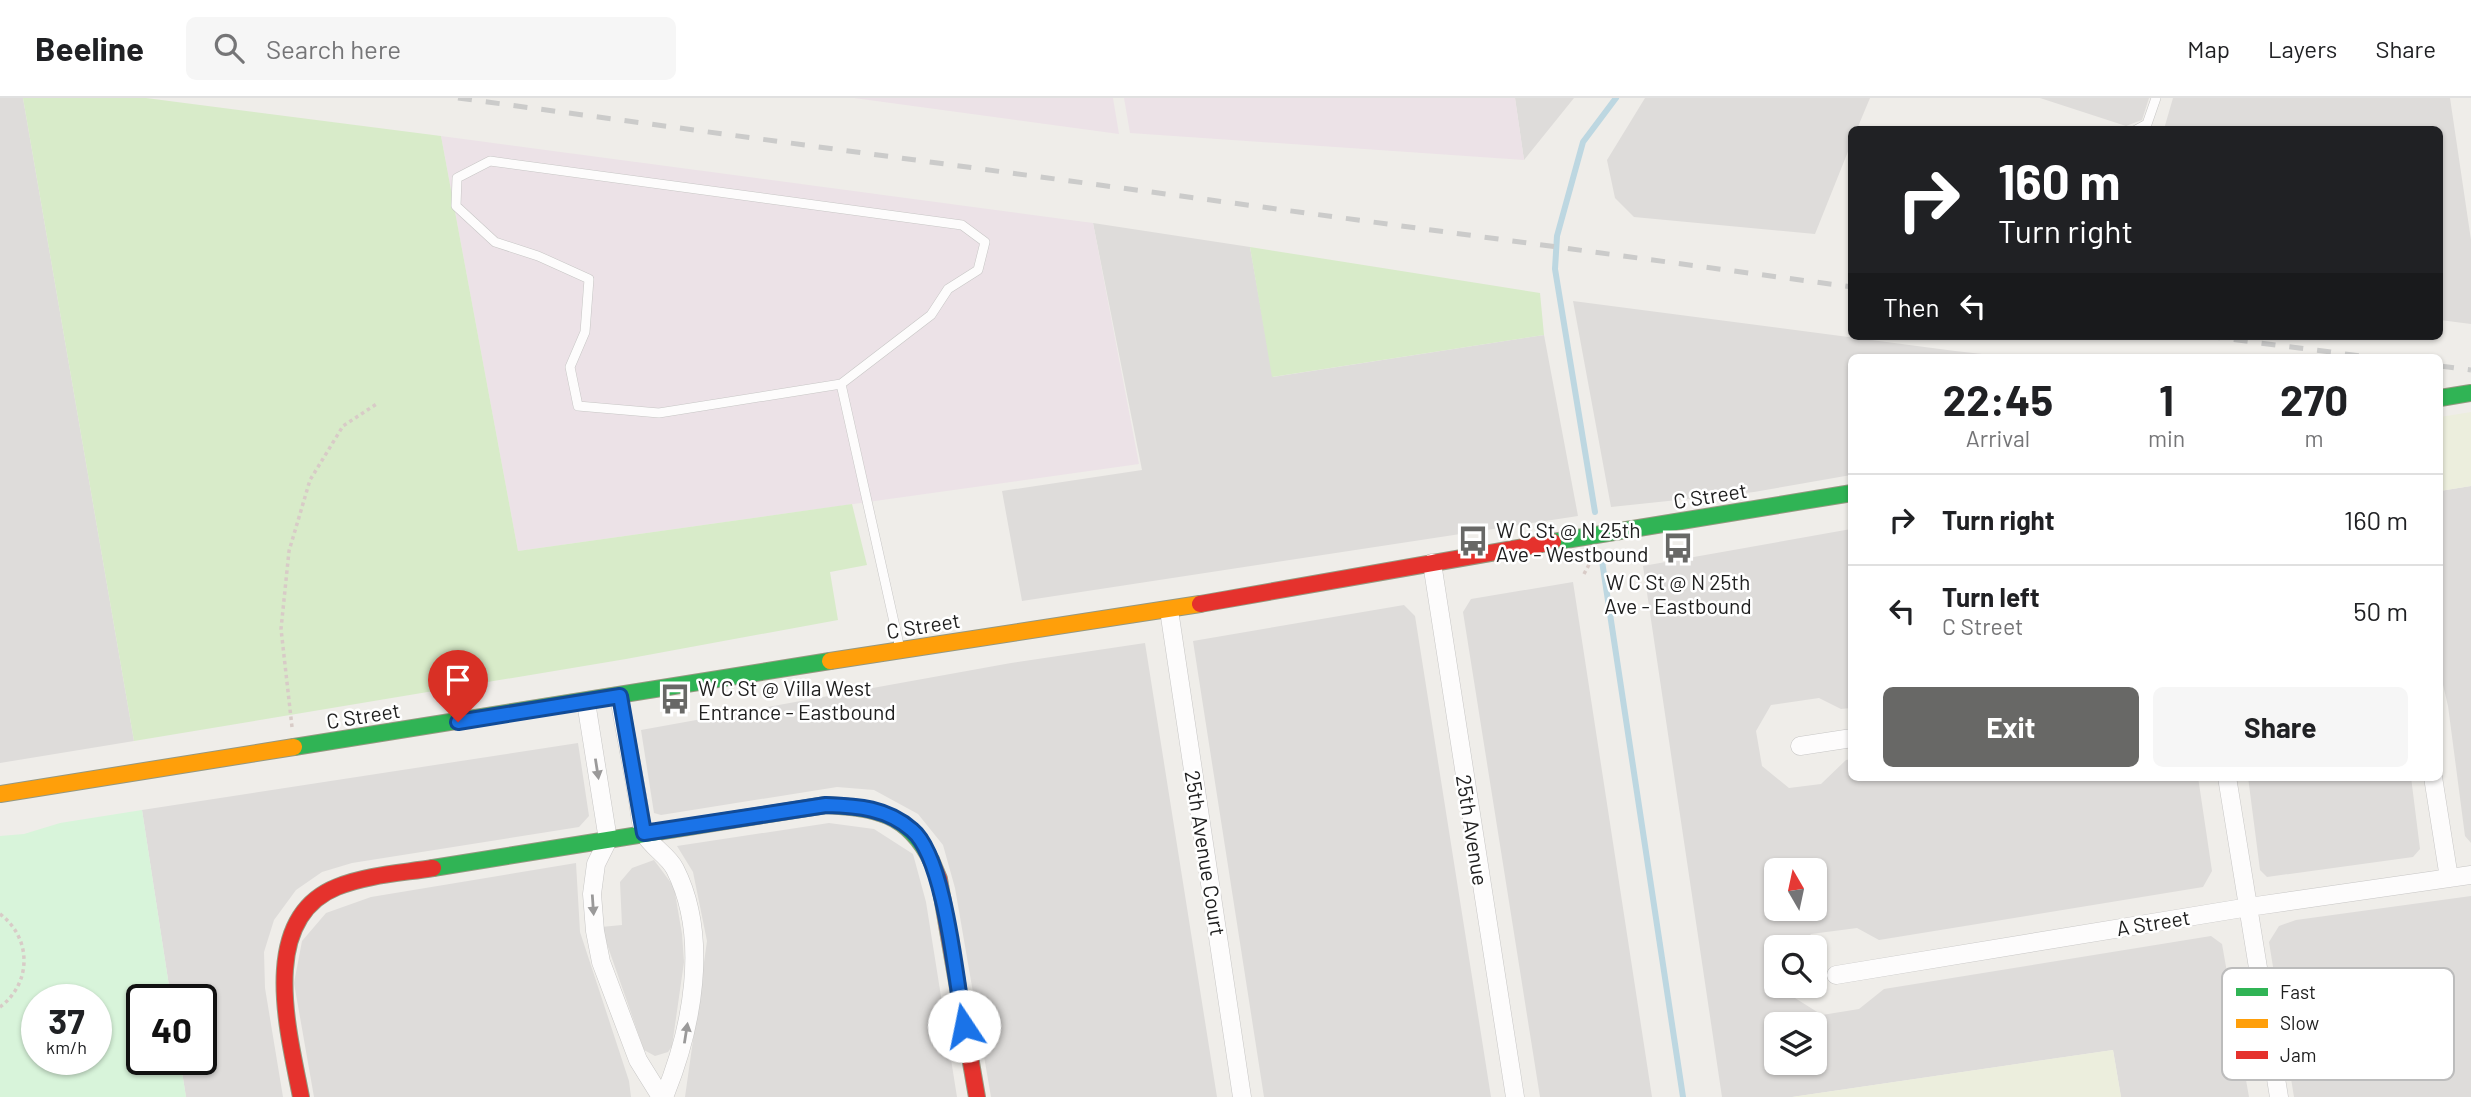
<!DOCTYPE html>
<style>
:root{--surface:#fff;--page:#f6f6f6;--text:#202124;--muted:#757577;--line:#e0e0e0;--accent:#686866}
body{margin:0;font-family:Barlow,sans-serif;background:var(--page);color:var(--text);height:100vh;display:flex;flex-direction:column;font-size:26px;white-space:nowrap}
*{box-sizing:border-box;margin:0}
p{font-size:23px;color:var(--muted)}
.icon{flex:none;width:38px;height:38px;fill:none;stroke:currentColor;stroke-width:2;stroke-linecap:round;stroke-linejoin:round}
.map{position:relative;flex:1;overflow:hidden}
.side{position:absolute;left:1848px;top:256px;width:595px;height:427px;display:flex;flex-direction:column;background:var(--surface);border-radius:10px;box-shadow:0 2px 5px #0004}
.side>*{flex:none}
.hud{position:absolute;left:1848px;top:28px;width:595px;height:214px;border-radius:10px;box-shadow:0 2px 5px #0004;background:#202124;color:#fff;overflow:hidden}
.needle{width:46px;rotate:351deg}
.buttons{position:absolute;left:1764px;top:760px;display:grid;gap:14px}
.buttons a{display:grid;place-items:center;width:63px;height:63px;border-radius:10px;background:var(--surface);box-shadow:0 2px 5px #0004;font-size:35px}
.speed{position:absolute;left:21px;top:886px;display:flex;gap:14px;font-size:35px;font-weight:700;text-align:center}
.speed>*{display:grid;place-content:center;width:91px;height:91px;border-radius:50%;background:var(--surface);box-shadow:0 2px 5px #0004;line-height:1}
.speed small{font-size:18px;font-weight:400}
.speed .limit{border:4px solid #111;border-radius:10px;background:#fff;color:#111}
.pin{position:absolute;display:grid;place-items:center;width:60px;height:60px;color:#fff;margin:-72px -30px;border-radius:50% 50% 50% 0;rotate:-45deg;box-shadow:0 0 7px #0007}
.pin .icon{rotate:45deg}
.me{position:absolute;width:77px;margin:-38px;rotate:349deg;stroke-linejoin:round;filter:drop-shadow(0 0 5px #0008)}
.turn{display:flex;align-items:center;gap:24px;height:147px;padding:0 35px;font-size:32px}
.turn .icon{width:91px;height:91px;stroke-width:2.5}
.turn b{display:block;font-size:49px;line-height:60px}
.then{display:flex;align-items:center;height:66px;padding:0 35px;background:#0003;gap:14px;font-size:26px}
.eta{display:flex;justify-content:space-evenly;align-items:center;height:119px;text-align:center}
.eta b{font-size:42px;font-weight:700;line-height:49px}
.primary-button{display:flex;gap:14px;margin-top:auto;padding:14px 35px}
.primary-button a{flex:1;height:80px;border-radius:10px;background:var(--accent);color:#fff;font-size:28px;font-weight:700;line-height:80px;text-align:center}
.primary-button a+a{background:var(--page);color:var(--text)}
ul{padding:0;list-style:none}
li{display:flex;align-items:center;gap:21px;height:91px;padding:0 35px;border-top:2px solid var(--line)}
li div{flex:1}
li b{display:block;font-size:26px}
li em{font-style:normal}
header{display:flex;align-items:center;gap:42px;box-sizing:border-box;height:98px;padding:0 35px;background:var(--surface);border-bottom:2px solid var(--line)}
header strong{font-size:33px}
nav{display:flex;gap:38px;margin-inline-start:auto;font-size:24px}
.search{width:490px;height:63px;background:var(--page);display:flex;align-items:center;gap:18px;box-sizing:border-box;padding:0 24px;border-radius:10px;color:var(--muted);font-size:26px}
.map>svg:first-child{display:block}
.residential{fill:#dedcda;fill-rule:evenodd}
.industrial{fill:#ece2e7}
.farmland{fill:#eceedd}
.grass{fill:#d8ebc9}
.park{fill:#d8f4da;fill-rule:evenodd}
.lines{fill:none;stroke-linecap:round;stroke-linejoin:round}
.stream{stroke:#bdd7e1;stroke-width:6}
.lane-casing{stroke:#c7c6c5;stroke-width:10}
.street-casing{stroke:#c7c6c5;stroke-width:19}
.fast-casing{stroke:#959880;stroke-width:18}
.slow-casing{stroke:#959880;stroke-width:18}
.jam-casing{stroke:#959880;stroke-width:18}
.path{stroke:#d8cbc7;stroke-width:3.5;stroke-dasharray:3.5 3.5;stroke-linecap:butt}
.lane{stroke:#fdfcfc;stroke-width:9}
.street{stroke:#fdfcfc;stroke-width:18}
.fast{stroke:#30b455;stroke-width:16}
.slow{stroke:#ff9f0a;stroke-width:16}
.jam{stroke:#e5322d;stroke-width:16}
.rail{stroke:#cbcbca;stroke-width:5;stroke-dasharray:14 14;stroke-linecap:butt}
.oneway{fill:#9a9999}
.route-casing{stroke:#114b97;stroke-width:18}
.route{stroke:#1a73e8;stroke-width:12}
.labels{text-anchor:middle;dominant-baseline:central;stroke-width:5;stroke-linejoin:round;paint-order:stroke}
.street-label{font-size:21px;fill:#202020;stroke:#fff}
.poi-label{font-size:21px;fill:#202020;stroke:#fff;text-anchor:start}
.key{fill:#fff;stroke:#bcbcbc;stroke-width:2}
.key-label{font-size:19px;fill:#202020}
</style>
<header>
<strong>Beeline</strong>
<div class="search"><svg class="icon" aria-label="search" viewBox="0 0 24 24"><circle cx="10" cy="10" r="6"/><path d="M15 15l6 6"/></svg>Search here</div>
<nav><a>Map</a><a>Layers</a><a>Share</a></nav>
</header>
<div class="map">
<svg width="2471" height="999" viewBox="0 0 2471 999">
<rect width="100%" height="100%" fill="#efede9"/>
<path class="residential" d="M0,0H23L134,643L0,665Z
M1515,0H1574L1524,62Z
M1645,0H1870L1857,31L1852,32L1851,46L1815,136L1634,119L1615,100L1607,62Z
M2040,0H2149L2142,22L2126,28Z
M2173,0H2450L2471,142V226L2440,222V32L2164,31Z
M1093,125L1250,149L1273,279L1544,237L1578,418L1022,503L1002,393L1142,372Z
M1573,203L1955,253L2009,259H1852L1851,377L1754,394L1611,409Z
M2471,388V745L2465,738L2448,608L2440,574V393Z
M1851,431V610L1841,611L1819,600L1771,607L1756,633L1762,668L1789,690L1821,686L1846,662L1851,661L1852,679H2198L2212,773L2203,789L1879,842L1857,830L1811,836L1801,849H1776V887H1793L1795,900L1822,917L1859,911L1884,891L2211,838L2222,846L2249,999H2121L2113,952L1792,999H1722L1643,468ZM1776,772H1815V810H1776ZM1776,926H1815V964H1776Z
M1573,484L1652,999H1540L1463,514L1471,501Z
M1404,507L1415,518L1491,999H1264L1193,543Z
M1145,545L1217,999H991L955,790L943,747L918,716L874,692L837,689L661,717L654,715L641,632L1011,565Z
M578,645L589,718L579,729L352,765L322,774L296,792L274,822L264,854L265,890L283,999H186L180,961H201V901H171L142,712Z
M2248,679H2411L2420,751L2413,759L2267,779L2260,772Z
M829,725L874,731L913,756L926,804L957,999H685L707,843L693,774L677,748Z
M654,762L674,789L682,836L684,864L672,948L668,954L655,958L644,952L601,829L622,827L620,784L632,770Z
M576,765L580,834L629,983L631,999H314L294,885L302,843L326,815L371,799Z
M2471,798V999H2294L2269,844L2279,828L2296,822Z"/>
<path class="industrial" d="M854,0H1113L1119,36Z
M1124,0H1515L1524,62L1130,35Z
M441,38L1093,125L1139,366L518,453Z"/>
<path class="farmland" d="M2471,314V388L2440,393V319Z
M2113,952L2121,999H1792Z"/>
<path class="grass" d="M23,0H146L441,38L518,453L852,406L867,467L830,474L838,522L626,561L134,643Z
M1250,149L1540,195L1544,237L1272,279Z"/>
<path class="park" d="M142,712L171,901H142V961H180L186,999H0V738L24,736L60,725ZM37,901H96V961H37Z"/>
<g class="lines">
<path class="stream" d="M1595,414L1555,171L1557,138L1583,44L1616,0
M1602,463L1683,999"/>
<g class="lane-casing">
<path id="lane" d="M2136,32L2147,26L2156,0
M490,63L962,127L985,144L978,172L948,191L931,217L841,286L659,315L578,308L570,269L585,234L589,181L538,158L495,144L456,108L457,80Z
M841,286L900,551"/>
</g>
<g class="street-casing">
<path id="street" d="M1432,465L1515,999
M1169,512L1242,999
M619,598C625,634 632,668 638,703C640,713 640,727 644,735C651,749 668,757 675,771C710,840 692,931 664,999
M586,604L608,742L596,766L592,796L595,833L601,864L638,962L661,999
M1800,648L1852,640
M2227,679L2279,999
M2433,679L2449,780
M1836,877L2249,809L2471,777"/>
</g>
<g class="fast-casing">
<path id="fast" d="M2440,300L2471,295
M1553,444L1852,395
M294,649L830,563
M433,770L826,707C876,710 907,715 931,762"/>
</g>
<g class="slow-casing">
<path id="slow" d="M830,563L1200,506
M0,696L294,649"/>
</g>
<g class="jam-casing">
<path id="jam" d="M1200,506L1553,444
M931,762L939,781L977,999
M301,999C289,936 257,821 337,789C366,777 402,775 433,770"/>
</g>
<path class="path" d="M1584,476L1593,459
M292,629L281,531L289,453L310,382L343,328L378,305
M0,816C32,840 32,885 0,909"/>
<use href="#lane" class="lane"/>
<use href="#street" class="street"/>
<use href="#fast" class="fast"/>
<use href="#slow" class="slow"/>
<use href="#jam" class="jam"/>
<path class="rail" d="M458,0L1852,189
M2206,238L2369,259
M2440,268L2471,272"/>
</g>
<defs><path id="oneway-solid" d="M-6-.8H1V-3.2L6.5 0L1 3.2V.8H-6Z" transform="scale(1.75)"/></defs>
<g class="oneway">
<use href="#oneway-solid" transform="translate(597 671) rotate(81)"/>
<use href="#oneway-solid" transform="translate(593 807) rotate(86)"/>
<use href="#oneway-solid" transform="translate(686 935) rotate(-81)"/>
</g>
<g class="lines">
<g class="route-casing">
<path id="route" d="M458,624L620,598L644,735L826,707C858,708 887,710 912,732C945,759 956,883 964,928"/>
</g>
<use href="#route" class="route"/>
</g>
<defs>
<g id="bus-bare" transform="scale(2.415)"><path d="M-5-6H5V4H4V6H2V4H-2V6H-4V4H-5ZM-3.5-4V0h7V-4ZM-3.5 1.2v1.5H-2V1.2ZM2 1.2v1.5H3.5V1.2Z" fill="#686866" stroke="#fff" stroke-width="2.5" paint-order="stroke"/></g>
</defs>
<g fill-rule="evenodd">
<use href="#bus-bare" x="1473" y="443"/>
<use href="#bus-bare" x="1678" y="450"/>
<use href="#bus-bare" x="675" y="601"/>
</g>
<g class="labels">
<g class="street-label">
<text transform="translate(1710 397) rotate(-9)">C Street</text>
<text transform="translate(923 527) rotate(-9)">C Street</text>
<text transform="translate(363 617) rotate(-9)">C Street</text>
<text transform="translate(1473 732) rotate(81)">25th Avenue</text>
<text transform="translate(1206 755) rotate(81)">25th Avenue Court</text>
<text transform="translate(2153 824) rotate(-9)">A Street</text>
</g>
<g class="poi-label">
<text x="1496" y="431">W C St @ N 25th<tspan x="1496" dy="24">Ave - Westbound</tspan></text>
<text x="1678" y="483" text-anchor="middle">W C St @ N 25th<tspan x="1678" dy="24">Ave - Eastbound</tspan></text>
<text x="698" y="589">W C St @ Villa West<tspan x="698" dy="24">Entrance - Eastbound</tspan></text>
</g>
</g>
<rect x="2222" y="870" width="232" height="112" rx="10" class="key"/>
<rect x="2236" y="890" width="32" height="8" fill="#30b455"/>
<rect x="2236" y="921" width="32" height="9" fill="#ff9f0a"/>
<rect x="2236" y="953" width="32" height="8" fill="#e5322d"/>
<g class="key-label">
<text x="2280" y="901">Fast</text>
<text x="2280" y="932">Slow</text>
<text x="2280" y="964">Jam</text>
</g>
</svg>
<div class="buttons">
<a><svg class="needle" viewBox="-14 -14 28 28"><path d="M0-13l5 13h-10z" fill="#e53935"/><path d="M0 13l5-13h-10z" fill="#757577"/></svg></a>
<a><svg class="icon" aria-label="search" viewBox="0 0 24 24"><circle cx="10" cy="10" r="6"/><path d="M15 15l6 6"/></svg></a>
<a><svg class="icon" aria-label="layers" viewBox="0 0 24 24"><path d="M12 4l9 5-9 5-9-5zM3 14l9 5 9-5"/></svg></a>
</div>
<div class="speed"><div>37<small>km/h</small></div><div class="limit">40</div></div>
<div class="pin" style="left:458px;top:624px;background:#d93025"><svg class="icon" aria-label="arrive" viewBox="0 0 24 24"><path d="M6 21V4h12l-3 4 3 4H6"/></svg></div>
<svg class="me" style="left:964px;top:928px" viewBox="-20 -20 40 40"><circle r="19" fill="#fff"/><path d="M0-13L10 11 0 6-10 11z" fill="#1a73e8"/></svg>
<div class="hud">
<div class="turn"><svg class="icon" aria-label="right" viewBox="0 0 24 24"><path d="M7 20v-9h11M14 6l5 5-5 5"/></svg><div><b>160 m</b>Turn right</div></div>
<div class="then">Then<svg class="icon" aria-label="left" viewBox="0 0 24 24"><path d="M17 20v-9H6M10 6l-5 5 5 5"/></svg></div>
</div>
<section class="side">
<div class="eta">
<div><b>22:45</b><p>Arrival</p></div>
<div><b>1</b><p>min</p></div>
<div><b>270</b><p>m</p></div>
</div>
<ul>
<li><svg class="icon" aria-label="right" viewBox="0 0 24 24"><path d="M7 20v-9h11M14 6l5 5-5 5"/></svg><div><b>Turn right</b></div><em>160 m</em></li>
<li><svg class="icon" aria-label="left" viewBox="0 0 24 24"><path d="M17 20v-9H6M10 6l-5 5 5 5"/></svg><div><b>Turn left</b><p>C Street</p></div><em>50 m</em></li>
</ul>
<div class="primary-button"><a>Exit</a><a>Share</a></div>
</section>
</div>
